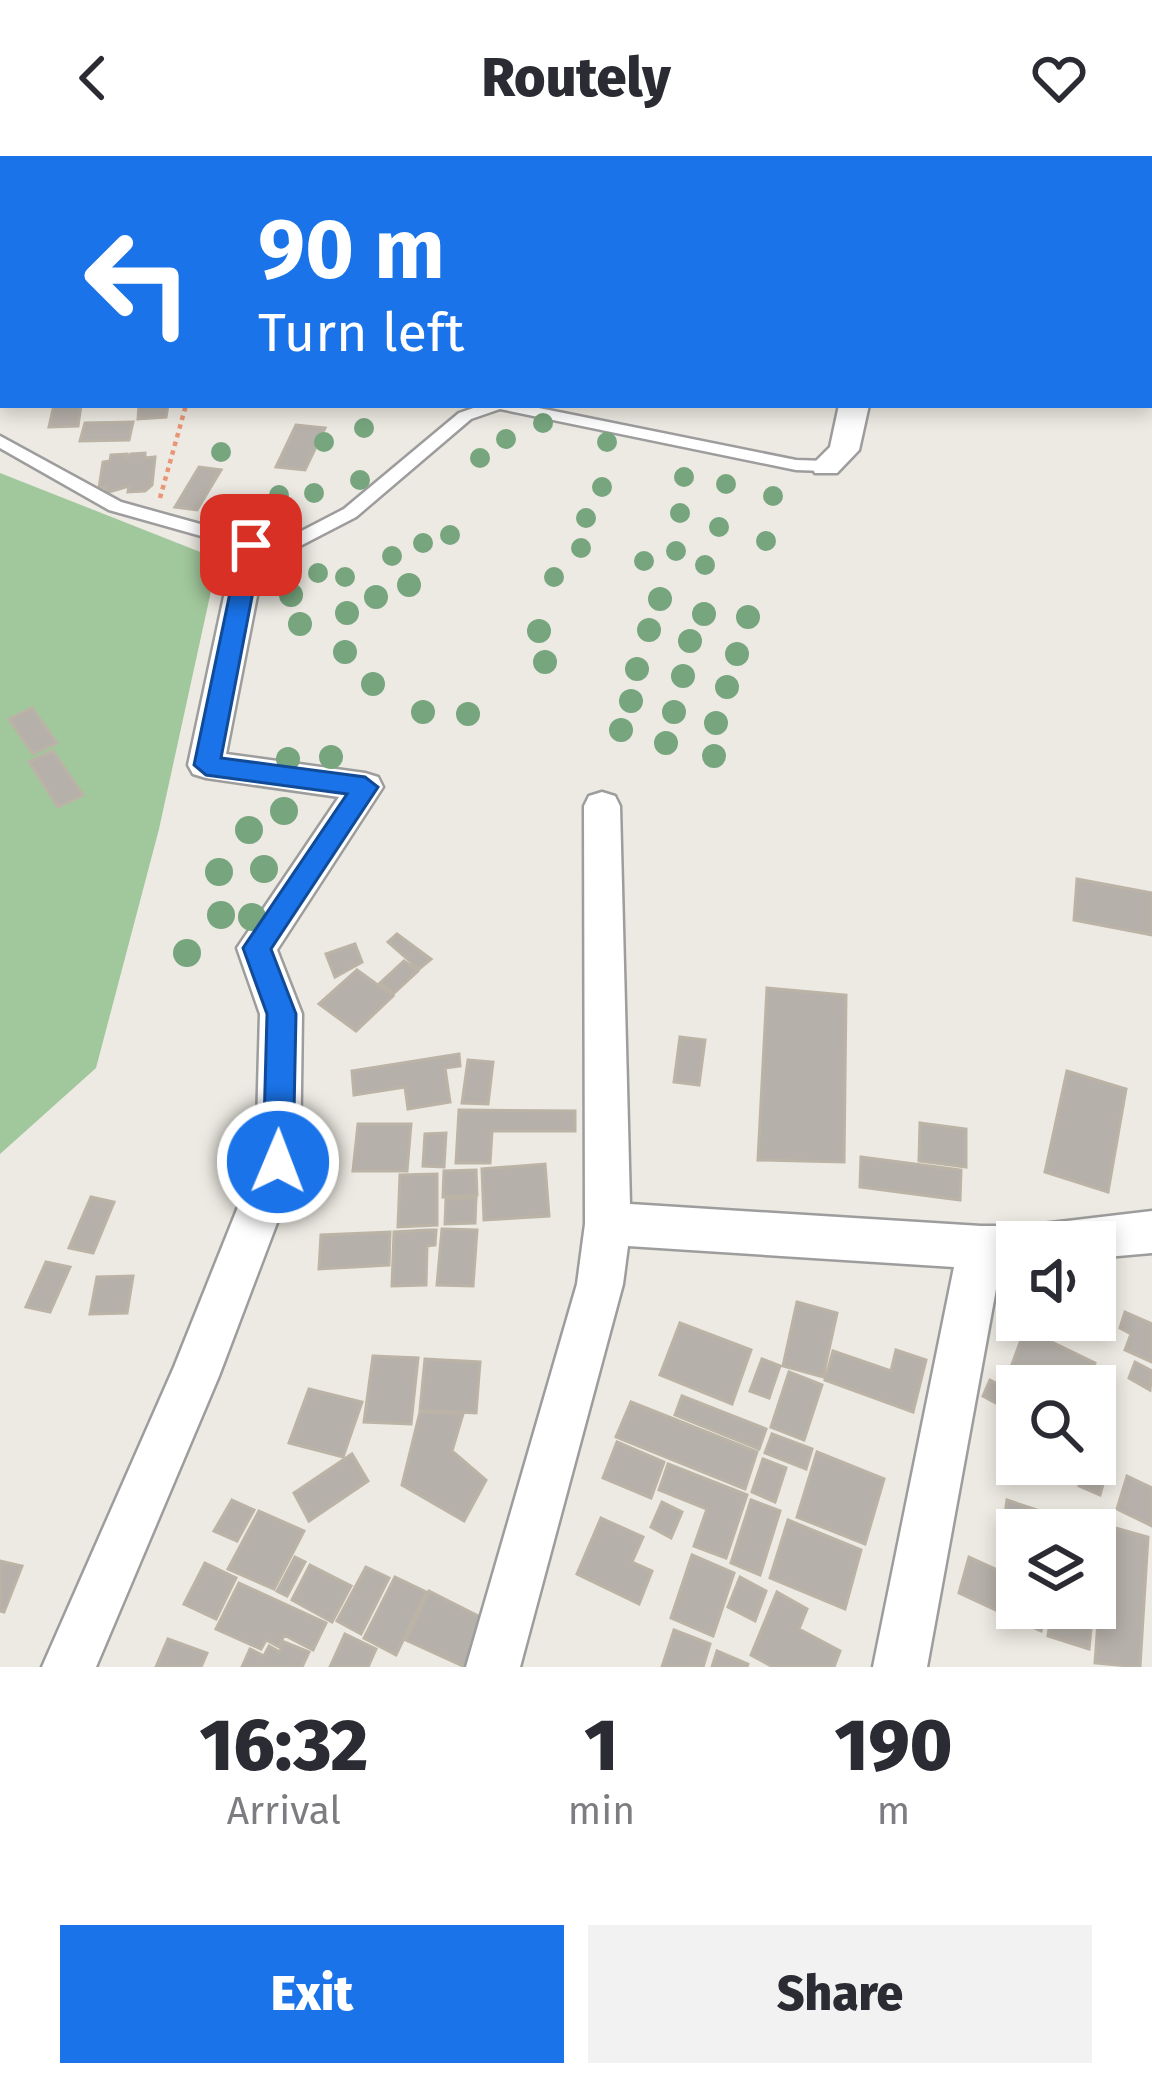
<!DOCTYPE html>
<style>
:root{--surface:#fff;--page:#f2f2f3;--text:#2b2b33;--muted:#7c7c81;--accent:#1a73e8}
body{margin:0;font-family:"Fira Sans",sans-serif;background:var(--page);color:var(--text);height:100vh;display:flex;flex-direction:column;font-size:45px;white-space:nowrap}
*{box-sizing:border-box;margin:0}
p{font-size:39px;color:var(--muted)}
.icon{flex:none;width:66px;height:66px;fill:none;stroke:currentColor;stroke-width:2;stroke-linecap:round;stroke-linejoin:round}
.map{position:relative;height:1511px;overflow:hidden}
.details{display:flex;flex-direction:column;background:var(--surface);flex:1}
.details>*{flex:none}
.banner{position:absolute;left:0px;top:0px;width:1152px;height:252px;box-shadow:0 6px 18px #0003;background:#1a73e8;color:#fff;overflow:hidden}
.fabs{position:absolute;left:996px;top:1065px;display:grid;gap:24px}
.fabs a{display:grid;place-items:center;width:120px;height:120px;border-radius:0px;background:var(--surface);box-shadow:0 6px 18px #0003;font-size:60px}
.pin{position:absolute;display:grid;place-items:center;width:102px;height:102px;color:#fff;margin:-51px;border-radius:24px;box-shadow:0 6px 18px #0006}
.me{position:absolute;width:132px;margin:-66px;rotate:1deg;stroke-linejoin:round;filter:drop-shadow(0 0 9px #0008)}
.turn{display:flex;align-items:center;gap:42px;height:252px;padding:0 60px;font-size:54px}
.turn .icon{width:156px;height:156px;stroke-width:2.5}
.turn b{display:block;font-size:84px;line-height:102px}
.eta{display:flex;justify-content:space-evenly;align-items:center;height:204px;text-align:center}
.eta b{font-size:72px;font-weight:800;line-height:84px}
.cta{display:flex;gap:24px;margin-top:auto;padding:24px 60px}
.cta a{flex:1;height:138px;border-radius:0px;background:var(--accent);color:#fff;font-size:48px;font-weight:800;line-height:138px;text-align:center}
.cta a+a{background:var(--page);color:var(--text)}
header{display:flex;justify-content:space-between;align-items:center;height:156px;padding:0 60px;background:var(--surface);font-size:54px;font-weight:800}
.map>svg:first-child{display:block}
.forest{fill:#a1c79c}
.building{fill:#b5b0a9;stroke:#bcb3a7;stroke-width:3}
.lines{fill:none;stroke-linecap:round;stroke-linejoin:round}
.service-casing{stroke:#9d9d9d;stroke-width:5}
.minor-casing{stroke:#9d9d9d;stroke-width:5}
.path{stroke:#e99576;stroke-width:4.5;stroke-dasharray:4.5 4.5;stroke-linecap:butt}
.service{fill:#fff;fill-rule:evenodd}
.minor{fill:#fff;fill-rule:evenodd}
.tree{fill:#77a57e}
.route{fill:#1a73e8;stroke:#114b97;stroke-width:3}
</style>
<header><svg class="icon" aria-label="back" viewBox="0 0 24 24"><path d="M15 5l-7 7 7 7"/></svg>Routely<svg class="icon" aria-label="heart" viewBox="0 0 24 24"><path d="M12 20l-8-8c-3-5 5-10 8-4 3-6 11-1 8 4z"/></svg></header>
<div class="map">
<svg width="1152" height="1511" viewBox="0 0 1152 1511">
<rect width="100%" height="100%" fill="#eceae2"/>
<path class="forest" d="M0,317L218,403L159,673L96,912L0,998Z"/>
<path class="building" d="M54,249H81L78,270L49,271Z
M139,249H168L166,261L138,263Z
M133,266L129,284L80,285L85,267Z
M296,269L325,272L305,314L276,311Z
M145,297V302L155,301L152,329L145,335L128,336L129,330L105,337L106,332H99L103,306L110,305L111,299L127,298L126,303L131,298Z
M199,311L221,314L197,354L175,351Z
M214,343H240L237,360H209Z
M32,552L57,587L33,598L9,563Z
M53,595L83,639L58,651L29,606Z
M1077,723L1152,737V779L1074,764Z
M397,778L431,803L419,813L388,786Z
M355,788L362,806L335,821L326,798Z
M404,805L418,815L394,837L380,827Z
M357,814L393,840L356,875L319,848Z
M767,832L846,839L844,1006L758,1004Z
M680,881L705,884L699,929L674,926Z
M459,898L460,910L445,912L450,946L408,953L405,931L354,939L352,915Z
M468,904L493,906L488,948L462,947Z
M1067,915L1126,933L1108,1036L1045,1016Z
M459,954L575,955V975H492L490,1007H456Z
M920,967L966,973V1011L919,1005Z
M358,968H411L407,1015H353Z
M446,977L444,1011L423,1010L425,978Z
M861,1001L961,1014L960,1044L860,1031Z
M545,1008L549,1060L484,1064L482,1013Z
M476,1014L477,1039L443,1041L444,1015Z
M437,1018V1069L398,1071L400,1019Z
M91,1041L114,1046L93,1097L69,1092Z
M476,1042L475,1067L445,1068L446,1043Z
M442,1073L477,1074L473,1130L437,1129Z
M428,1074H436L435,1089L427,1090L426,1129L392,1130L394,1076Z
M390,1076L389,1109L319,1113L321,1079Z
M46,1106L70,1111L50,1156L26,1151Z
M133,1120L127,1157L90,1158L97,1121Z
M797,1146L837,1157L823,1221L783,1210Z
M1125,1156L1152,1168V1206L1125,1194L1131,1178L1120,1172Z
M680,1167L751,1194L732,1248L660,1219Z
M1025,1173L1095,1207L1087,1230H1017L1006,1225Z
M896,1194L926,1204L913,1256L825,1224L833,1195L891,1215Z
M373,1200L418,1202L411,1268L364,1266Z
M425,1203L480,1206L476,1257L420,1254Z
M762,1203L780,1210L769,1242L750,1235Z
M1135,1206L1152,1215L1150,1234L1129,1222Z
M789,1216L822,1229L804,1284L771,1271Z
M990,1224L1012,1236L1005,1252L983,1240Z
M309,1233L362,1246L343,1301L289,1287Z
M682,1240L766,1273L759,1293L675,1259Z
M631,1246L757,1296L745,1333L616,1281Z
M420,1256L463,1258L452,1295L486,1324L464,1365L402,1329Z
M772,1278L812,1293L806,1313L765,1297Z
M1095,1279L1114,1288L1100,1339L1079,1330L1085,1308H1095Z
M617,1286L664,1306L651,1342L603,1322Z
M817,1296L884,1323L865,1388L797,1361Z
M352,1298L368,1325L309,1365L294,1337Z
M763,1303L786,1312L775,1346L752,1336Z
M668,1308L747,1339L726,1402L694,1390L707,1353L659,1334Z
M1031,1308H1074L1066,1327Z
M1127,1320L1152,1332V1370L1117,1353Z
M232,1344L254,1354L237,1385L214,1375Z
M751,1344L780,1355L760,1419L731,1407Z
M1007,1344L1076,1367L1075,1374H1017V1383L1002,1379Z
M662,1346L682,1356L671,1382L651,1371Z
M259,1355L304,1375L274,1433L228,1413Z
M601,1362L643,1381L632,1406L652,1415L639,1448L577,1418Z
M788,1364L861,1394L845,1453L770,1422Z
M1105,1369L1148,1381L1140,1511L1095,1507Z
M692,1399L734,1417L713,1480L671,1462Z
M295,1401L305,1406L287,1440L277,1435Z
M969,1401L1017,1423V1452H1047L1041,1475L959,1437Z
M0,1405L22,1410L4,1456L0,1455Z
M205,1407L236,1422L216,1463L184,1448Z
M310,1409L351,1430L332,1466L292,1444Z
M366,1411L389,1422L361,1478L337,1465Z
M395,1421L426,1436L396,1499L364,1482Z
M740,1421L766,1435L755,1465L728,1451Z
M239,1427L326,1467L313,1494L284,1479L279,1491L266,1484L261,1493L216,1473Z
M429,1435L486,1464L465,1511L406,1484Z
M777,1436L807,1453L799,1473L840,1495L834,1511H773L751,1499Z
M1052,1452H1093L1089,1493L1048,1480Z
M674,1474L710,1488L703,1511H662Z
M345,1478L376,1493L368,1511H330Z
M168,1483L207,1497L201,1511H156Z
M284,1486L309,1496L302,1511H242L250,1493L264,1500L269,1490L280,1496Z
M717,1495L748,1508L747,1511H712Z"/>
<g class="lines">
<g class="service-casing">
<path id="service" d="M482,249H524L796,304L826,305L834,310L826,315L796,314L500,253L471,263L356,361L300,390L258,396L109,354L0,292V280L121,346L258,384L290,381L344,353L459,257Z"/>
</g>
<g class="minor-casing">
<path id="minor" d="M1149,57L1152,58V74L1149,73Z
M839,249H869L859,294L837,317H815L811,310L830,291Z
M251,379L267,389L226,598L365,617L378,621L383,631L277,794L302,858L300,1006L219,1220L96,1511H42L174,1211L256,1006L260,858L237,792L339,641L206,622L193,618L188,609L235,389Z
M602,636L615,640L620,650L630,1048L981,1070H1025L1152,1055V1097L1095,1102V1086H1017V1109L1000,1111L927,1511H873L954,1111L628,1090L623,1128L520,1511H466L577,1128L585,1068L584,650L589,640Z"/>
</g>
<path class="path" d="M160,342L186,249"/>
<use href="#service" class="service"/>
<use href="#minor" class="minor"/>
</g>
<g class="tree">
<circle cx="543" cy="267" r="10"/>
<circle cx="364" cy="272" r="10"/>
<circle cx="506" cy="283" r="10"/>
<circle cx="324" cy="286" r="10"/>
<circle cx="607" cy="286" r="10"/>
<circle cx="221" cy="296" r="10"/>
<circle cx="480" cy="302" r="10"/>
<circle cx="684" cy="321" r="10"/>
<circle cx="360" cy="324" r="10"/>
<circle cx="726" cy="328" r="10"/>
<circle cx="602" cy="331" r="10"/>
<circle cx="314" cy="337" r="10"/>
<circle cx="279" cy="339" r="10"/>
<circle cx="773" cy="340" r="10"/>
<circle cx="680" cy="357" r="10"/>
<circle cx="586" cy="362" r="10"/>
<circle cx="719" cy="371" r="10"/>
<circle cx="450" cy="379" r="10"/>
<circle cx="766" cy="385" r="10"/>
<circle cx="423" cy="387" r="10"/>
<circle cx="581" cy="392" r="10"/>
<circle cx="676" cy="395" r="10"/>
<circle cx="392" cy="400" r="10"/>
<circle cx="644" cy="405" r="10"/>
<circle cx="705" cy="409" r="10"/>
<circle cx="318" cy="417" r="10"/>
<circle cx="345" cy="421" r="10"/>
<circle cx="554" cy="421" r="10"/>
<circle cx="409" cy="429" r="12"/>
<circle cx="291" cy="439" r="12"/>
<circle cx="376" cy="441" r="12"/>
<circle cx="660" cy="443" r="12"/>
<circle cx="347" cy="457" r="12"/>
<circle cx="704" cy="458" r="12"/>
<circle cx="748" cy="461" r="12"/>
<circle cx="300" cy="468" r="12"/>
<circle cx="649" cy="474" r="12"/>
<circle cx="539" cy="475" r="12"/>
<circle cx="690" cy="485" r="12"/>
<circle cx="345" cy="496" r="12"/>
<circle cx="737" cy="498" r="12"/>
<circle cx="545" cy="506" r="12"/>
<circle cx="637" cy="513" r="12"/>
<circle cx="683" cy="520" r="12"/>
<circle cx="373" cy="528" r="12"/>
<circle cx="727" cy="531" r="12"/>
<circle cx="631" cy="545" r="12"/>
<circle cx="423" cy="556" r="12"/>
<circle cx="674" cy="556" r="12"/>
<circle cx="468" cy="558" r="12"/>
<circle cx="716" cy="567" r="12"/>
<circle cx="621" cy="574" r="12"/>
<circle cx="666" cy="587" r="12"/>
<circle cx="714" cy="600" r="12"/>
<circle cx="331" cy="601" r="12"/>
<circle cx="288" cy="603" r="12"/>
<circle cx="284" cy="655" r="14"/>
<circle cx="249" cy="674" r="14"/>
<circle cx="264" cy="713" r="14"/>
<circle cx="219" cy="716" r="14"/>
<circle cx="221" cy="759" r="14"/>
<circle cx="252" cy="761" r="14"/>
<circle cx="187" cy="797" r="14"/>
</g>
<path class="route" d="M251,382L262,389L221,602L365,621L378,631L271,793L296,858L293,1006L289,1016L278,1020L267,1016L263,1006L267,858L243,792L347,638L206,619L194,609L240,389Z"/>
</svg>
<div class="fabs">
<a><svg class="icon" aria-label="sound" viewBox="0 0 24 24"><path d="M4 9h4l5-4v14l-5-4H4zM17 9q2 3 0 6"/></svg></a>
<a><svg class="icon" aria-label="search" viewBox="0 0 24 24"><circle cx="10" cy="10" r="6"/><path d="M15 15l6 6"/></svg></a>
<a><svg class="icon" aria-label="layers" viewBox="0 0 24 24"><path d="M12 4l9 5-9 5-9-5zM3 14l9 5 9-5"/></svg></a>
</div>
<div class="pin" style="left:251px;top:389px;background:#d93025"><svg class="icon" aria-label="arrive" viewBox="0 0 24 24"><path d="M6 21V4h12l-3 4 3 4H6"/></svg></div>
<svg class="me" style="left:278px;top:1006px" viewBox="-20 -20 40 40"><circle r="17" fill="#1a73e8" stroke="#fff" stroke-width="3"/><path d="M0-11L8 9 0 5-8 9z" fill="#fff"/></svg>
<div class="banner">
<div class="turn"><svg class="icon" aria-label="left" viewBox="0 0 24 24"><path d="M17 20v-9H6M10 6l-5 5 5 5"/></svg><div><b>90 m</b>Turn left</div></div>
</div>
</div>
<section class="details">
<div class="eta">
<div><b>16:32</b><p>Arrival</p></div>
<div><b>1</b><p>min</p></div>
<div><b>190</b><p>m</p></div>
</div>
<div class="cta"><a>Exit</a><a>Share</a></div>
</section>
